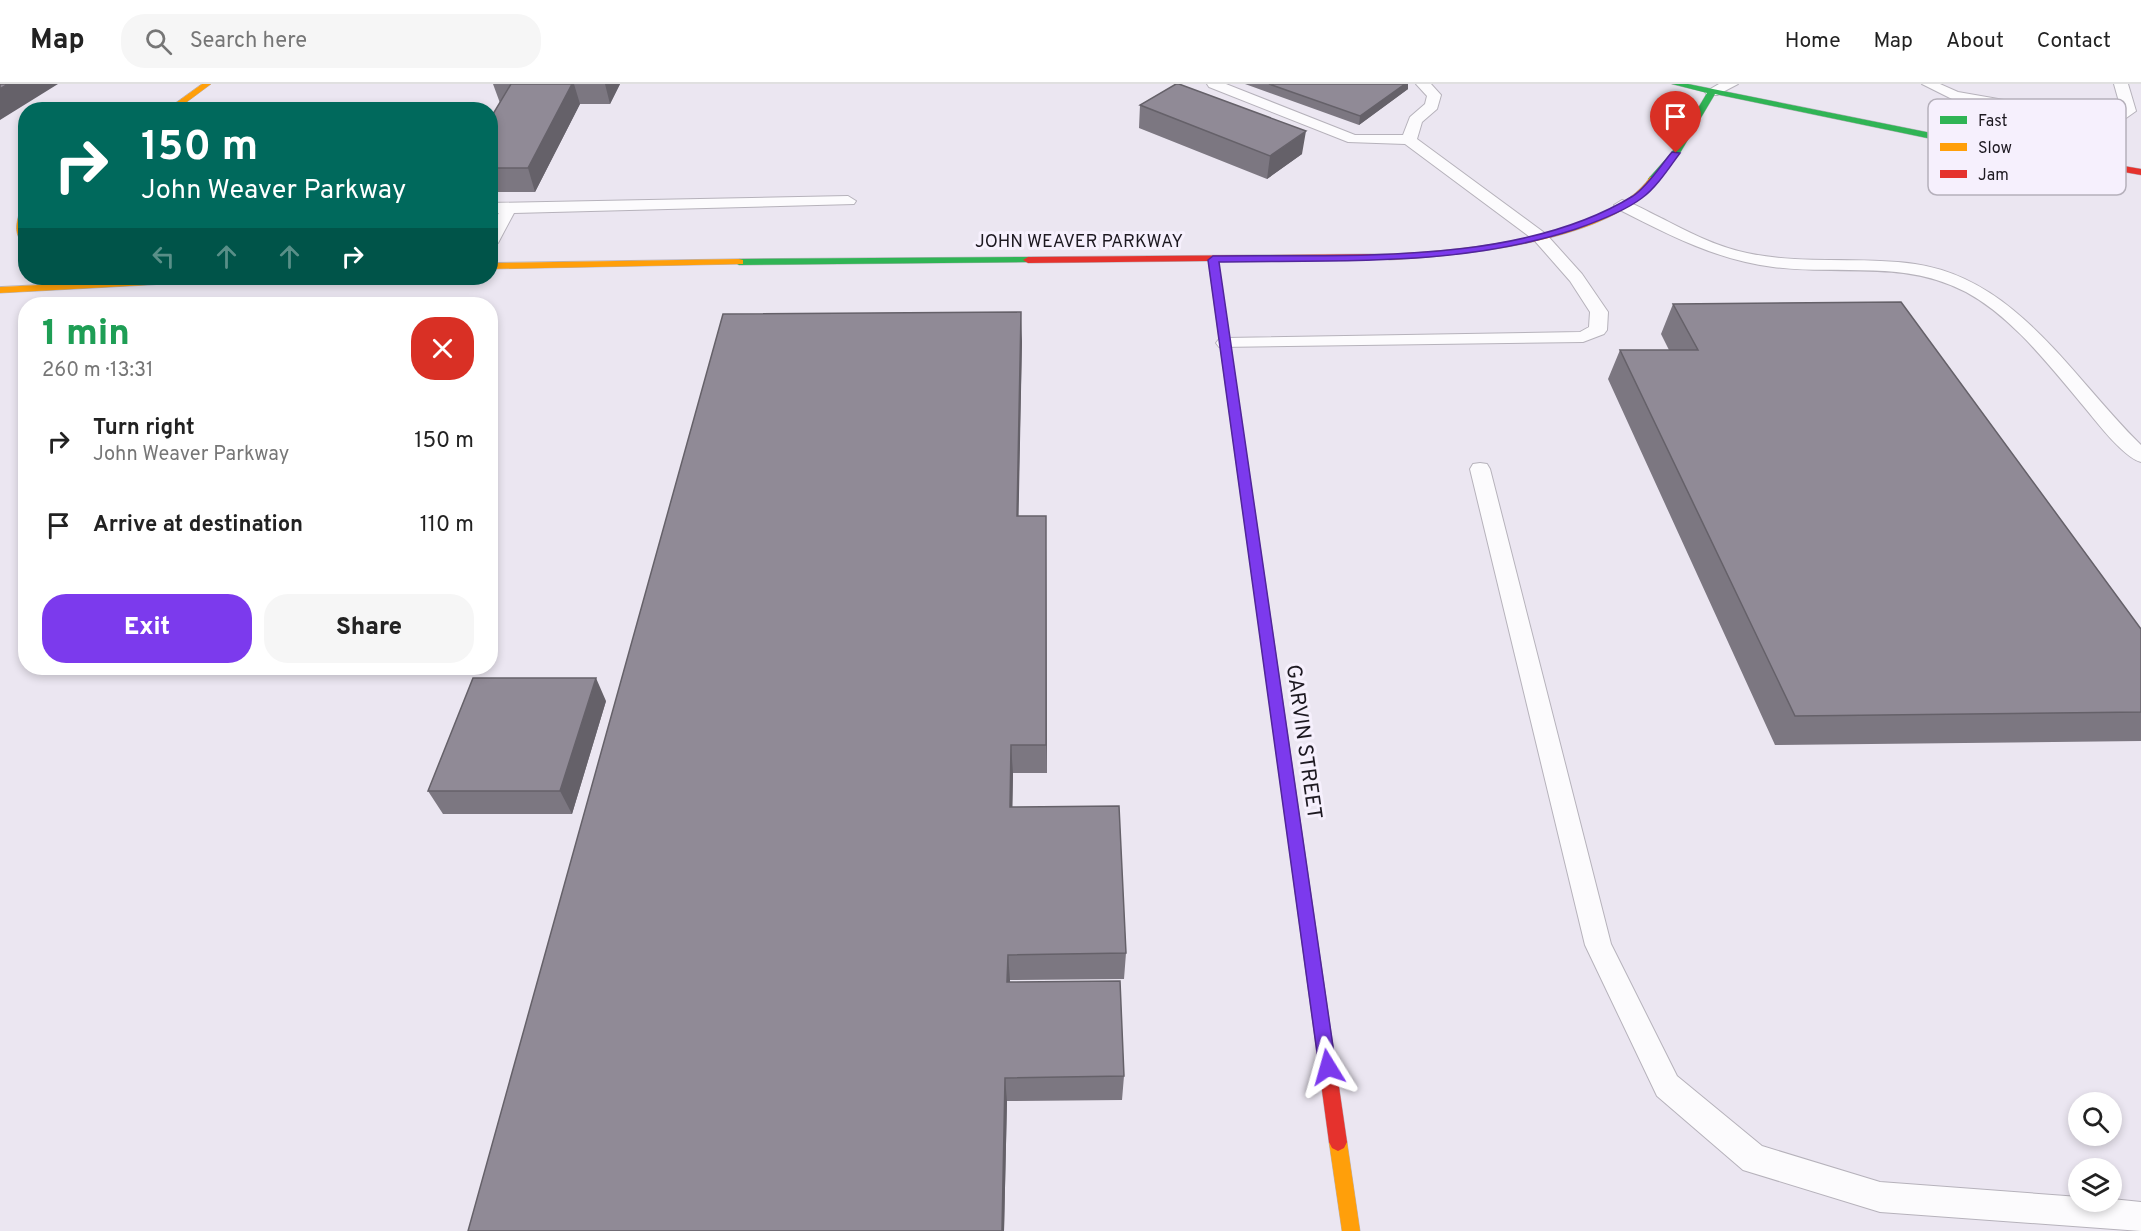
<!DOCTYPE html>
<meta charset="utf-8">
<style>
:root{--surface:#fff;--page:#f6f6f6;--text:#222;--muted:#767676;--line:#e0e0e0;--accent:#7c3aed}
body{margin:0;font-family:Overpass,sans-serif;background:var(--page);color:var(--text);height:100vh;display:flex;flex-direction:column;font-size:22px;white-space:nowrap}
*{box-sizing:border-box;margin:0}
p{font-size:20px;color:var(--muted)}
.icon{flex:none;width:33px;height:33px;fill:none;stroke:currentColor;stroke-width:2;stroke-linecap:round;stroke-linejoin:round}
.map{position:relative;flex:1;overflow:hidden}
.panel{position:absolute;left:18px;top:213px;width:480px;height:378px;display:flex;flex-direction:column;background:var(--surface);border-radius:24px;box-shadow:0 3px 9px #0003}
.panel>*{flex:none}
.guide{position:absolute;left:18px;top:18px;width:480px;height:183px;border-radius:24px;box-shadow:0 3px 9px #0003;background:#00695c;color:#fff;overflow:hidden}
.buttons{position:absolute;left:2068px;top:1008px;display:grid;gap:12px}
.buttons a{display:grid;place-items:center;width:54px;height:54px;border-radius:50%;background:var(--surface);box-shadow:0 3px 9px #0003;font-size:30px}
.pin{position:absolute;display:grid;place-items:center;width:51px;height:51px;color:#fff;margin:-62px -26px;border-radius:50% 50% 50% 0;rotate:-45deg;box-shadow:0 0 6px #0007}
.pin .icon{rotate:45deg}
.me{position:absolute;width:66px;margin:-33px;rotate:352deg;stroke-linejoin:round;filter:drop-shadow(0 0 4px #0008)}
.turn{display:flex;align-items:center;gap:21px;height:126px;padding:0 24px;font-size:27px}
.turn .icon{width:78px;height:78px;stroke-width:2.5}
.turn b{display:block;font-size:42px;line-height:51px}
.lanes{display:flex;align-items:center;height:57px;padding:0 24px;background:#0003;justify-content:center;gap:30px;direction:ltr}
.lanes .off{opacity:.35}
.round{display:grid;place-items:center;flex:none;width:63px;height:63px;border-radius:24px;background:var(--page)}
.overview{display:flex;align-items:center;justify-content:space-between;height:102px;padding:0 24px}
h1{font-size:36px;font-weight:800;line-height:45px;color:#1e9e55}
.primary-button{display:flex;gap:12px;margin-top:auto;padding:12px 24px}
.primary-button a{flex:1;height:69px;border-radius:24px;background:var(--accent);color:#fff;font-size:24px;font-weight:800;line-height:69px;text-align:center}
.primary-button a+a{background:var(--page);color:var(--text)}
ul{padding:0;list-style:none}
li{display:flex;align-items:center;gap:18px;height:84px;padding:0 24px}
li div{flex:1}
li b{display:block;font-size:22px}
li em{font-style:normal}
header{display:flex;align-items:center;gap:36px;box-sizing:border-box;height:84px;padding:0 30px;background:var(--surface);border-bottom:2px solid var(--line)}
header strong{font-size:28px}
nav{display:flex;gap:33px;margin-inline-start:auto;font-size:21px}
.search{width:420px;height:54px;background:var(--page);display:flex;align-items:center;gap:15px;box-sizing:border-box;padding:0 21px;border-radius:24px;color:var(--muted);font-size:22px}
.map>svg:first-child{display:block}
.lines{fill:none;stroke-linecap:round;stroke-linejoin:round}
.lane-casing{stroke:#b6b2bb;stroke-width:2}
.fast-casing{stroke:#b6b2bb;stroke-width:1}
.slow-casing{stroke:#b6b2bb;stroke-width:1}
.jam-casing{stroke:#b6b2bb;stroke-width:1}
.lane{fill:#fcfbfd;fill-rule:evenodd}
.fast{fill:#30b455;fill-rule:evenodd}
.slow{fill:#ff9f0a;fill-rule:evenodd}
.jam{fill:#e5322d;fill-rule:evenodd}
.wall{fill:#7c7781}
.shaded-wall{fill:#656169}
.building{fill:#908a96;stroke:#656169;stroke-width:1.5}
.route{fill:#7c3aed;stroke:#51269a;stroke-width:1.5}
.labels{text-anchor:middle;dominant-baseline:central;stroke-width:6;stroke-linejoin:round;paint-order:stroke}
.far-street-label{font-size:18px;fill:#1d1921;stroke:#f6f0fd}
.street-label{font-size:21px;fill:#1d1921;stroke:#f6f0fd}
.key{fill:#f6f0fd;stroke:#b5b0bb;stroke-width:1.5}
.key-label{font-size:16px;fill:#1d1921}
</style>
<header>
<strong>Map</strong>
<div class="search"><svg class="icon" aria-label="search" viewBox="0 0 24 24"><circle cx="10" cy="10" r="6"/><path d="M15 15l6 6"/></svg>Search here</div>
<nav><a>Home</a><a>Map</a><a>About</a><a>Contact</a></nav>
</header>
<div class="map">
<svg width="2141" height="1147" viewBox="0 0 2141 1147">
<rect width="100%" height="100%" fill="#ebe6f1"/>
<g class="lines">
<g class="lane-casing">
<path id="lane" d="M1207,0H1226L1355,51H1403L1410,33L1425,20L1427,12L1416,0H1431L1441,11L1437,25L1422,38L1417,55L1546,150L1582,190L1608,228L1607,246L1604,250L1583,258L1219,263L1216,259L1219,255L1225,254L1580,248L1589,243L1590,228L1570,197L1534,156L1405,60L1348,58L1209,3Z
M1719,0H1738L1717,11H1707L1705,8Z
M1922,0H1940L1958,8L2089,31L2111,32L2121,25L2114,0H2128L2136,27L2119,39H2089L1954,16Z
M848,112L856,117L854,120L514,129L498,159L490,164V143L499,129H490V119Z
M1622,116C1635,120 1647,127 1659,133C1687,147 1716,163 1747,169C1803,181 1860,172 1915,180C2018,195 2073,295 2141,361V378C2122,373 2094,334 2080,318C2047,279 2012,233 1966,208C1902,175 1841,192 1773,183C1716,176 1667,150 1616,124L1614,121Z
M1480,379L1487,380L1490,385L1611,860L1677,992L1762,1062L1880,1098L2079,1113V1118H2112V1115L2141,1118V1147L1880,1128L1743,1086L1657,1012L1585,861L1470,385L1473,380Z"/>
</g>
<g class="fast-casing">
<path id="fast" d="M1672,0H1688L1951,53L2019,64L2023,67L2019,70L1951,59L1715,10L1680,69L1656,97L1653,98L1648,95L1672,68L1707,9Z
M1028,173L1032,174V178L739,181L734,178L739,175Z"/>
</g>
<g class="slow-casing">
<path id="slow" d="M202,0H211L176,26H166Z
M1650,93L1658,95C1615,158 1460,172 1389,176L1384,173L1389,170C1458,167 1608,154 1650,93Z
M25,124H26V161C13,153 16,139 20,127Z
M1213,172L1218,175L1287,646L1285,650H1275L1273,646L1208,175Z
M739,175L743,176V180L490,185V179Z
M174,194H226L221,197L0,209V203Z
M1338,1049L1344,1052L1347,1058L1360,1147H1342L1329,1058L1332,1052Z"/>
</g>
<g class="jam-casing">
<path id="jam" d="M2019,64L2141,85V91L2016,69V65Z
M1389,170L1393,171V175L1028,179L1023,176L1028,173Z
M1280,640L1285,642L1287,646L1347,1058L1344,1064L1338,1067L1332,1064L1329,1058L1273,646L1275,642Z"/>
</g>
<use href="#lane" class="lane"/>
<use href="#fast" class="fast"/>
<use href="#slow" class="slow"/>
<use href="#jam" class="jam"/>
</g>
<path class="wall" d="M493,0H620L610,20H580L535,108H490V35L500,19Z
M1245,0H1408V5L1359,41Z
M1140,21L1302,70L1267,95L1139,44Z
M1673,220L2141,545V657L1775,661L1608,295L1620,266H1669L1661,250Z
M1022,257L1018,432L1046,462L1047,689H1013L1012,723L1126,869L1124,895L1010,896V898L1124,992L1122,1016L1007,1017L1004,1147H468Z
M606,617L572,730H443L428,707Z"/>
<path class="shaded-wall" d="M8,0H58L0,36V5Z
M572,0H574L580,20L535,108L528,84Z
M605,0H620L610,20Z
M1405,0H1408V5L1359,41L1360,32Z
M1306,47L1302,70L1267,95L1270,72Z
M1021,228L1022,257L1018,462L1017,432Z
M1046,432V462L1047,689L1046,661Z
M596,594L606,617L572,730L560,707Z
M1011,661L1013,689L1012,751L1010,723Z
M1008,871L1010,896L1009,924L1007,898Z
M1005,994L1007,1017L1004,1147H1002Z"/>
<path class="building" d="M0,0H8L0,5Z
M511,0H572L528,84H490V35Z
M1176,0H1179L1306,47L1270,72L1140,21Z
M1269,0H1405L1360,32Z
M1901,218L2141,545V628L1795,632L1620,266H1698L1673,220Z
M1021,228L1017,432H1046V661H1011L1010,723L1119,722L1126,869L1008,871L1007,898L1120,897L1124,992L1005,994L1002,1147H468L723,230Z
M473,594H596L560,707H428Z"/>
<path class="route" d="M1672,68L1680,69C1669,84 1656,104 1642,114C1625,127 1596,138 1576,145C1461,183 1338,176 1219,178L1336,983L1334,989L1328,992L1321,989L1319,983L1208,176L1213,172C1345,170 1517,183 1633,112C1648,102 1661,81 1672,68Z"/>
<g class="labels">
<g class="far-street-label">
<text x="1079" y="158">JOHN WEAVER PARKWAY</text>
</g>
<g class="street-label">
<text transform="translate(1303 658) rotate(82)">GARVIN STREET</text>
</g>
</g>
<rect x="1928" y="15" width="198" height="96" rx="9" class="key"/>
<rect x="1940" y="32" width="27" height="8" fill="#30b455"/>
<rect x="1940" y="59" width="27" height="8" fill="#ff9f0a"/>
<rect x="1940" y="86" width="27" height="8" fill="#e5322d"/>
<g class="key-label">
<text x="1978" y="42">Fast</text>
<text x="1978" y="69">Slow</text>
<text x="1978" y="96">Jam</text>
</g>
</svg>
<div class="buttons">
<a><svg class="icon" aria-label="search" viewBox="0 0 24 24"><circle cx="10" cy="10" r="6"/><path d="M15 15l6 6"/></svg></a>
<a><svg class="icon" aria-label="layers" viewBox="0 0 24 24"><path d="M12 4l9 5-9 5-9-5zM3 14l9 5 9-5"/></svg></a>
</div>
<div class="pin" style="left:1676px;top:69px;background:#d93025"><svg class="icon" aria-label="arrive" viewBox="0 0 24 24"><path d="M6 21V4h12l-3 4 3 4H6"/></svg></div>
<svg class="me" style="left:1328px;top:983px" viewBox="-20 -20 40 40"><path d="M0-17L14 15 0 8-14 15z" fill="#7c3aed" stroke="#fff" stroke-width="4"/></svg>
<div class="guide">
<div class="turn"><svg class="icon" aria-label="right" viewBox="0 0 24 24"><path d="M7 20v-9h11M14 6l5 5-5 5"/></svg><div><b>150 m</b>John Weaver Parkway</div></div>
<div class="lanes"><svg class="icon off" aria-label="left" viewBox="0 0 24 24"><path d="M17 20v-9H6M10 6l-5 5 5 5"/></svg><svg class="icon off" aria-label="ahead" viewBox="0 0 24 24"><path d="M12 20V5M6 11l6-6 6 6"/></svg><svg class="icon off" aria-label="ahead" viewBox="0 0 24 24"><path d="M12 20V5M6 11l6-6 6 6"/></svg><svg class="icon" aria-label="right" viewBox="0 0 24 24"><path d="M7 20v-9h11M14 6l5 5-5 5"/></svg></div>
</div>
<section class="panel">
<div class="overview"><div><h1>1 min</h1><p>260 m · 13:31</p></div><a class="round" style="background:#d93025;color:#fff"><svg class="icon" aria-label="close" viewBox="0 0 24 24"><path d="M6 6l12 12M18 6L6 18"/></svg></a></div>
<ul>
<li><svg class="icon" aria-label="right" viewBox="0 0 24 24"><path d="M7 20v-9h11M14 6l5 5-5 5"/></svg><div><b>Turn right</b><p>John Weaver Parkway</p></div><em>150 m</em></li>
<li><svg class="icon" aria-label="arrive" viewBox="0 0 24 24"><path d="M6 21V4h12l-3 4 3 4H6"/></svg><div><b>Arrive at destination</b></div><em>110 m</em></li>
</ul>
<div class="primary-button"><a>Exit</a><a>Share</a></div>
</section>
</div>
